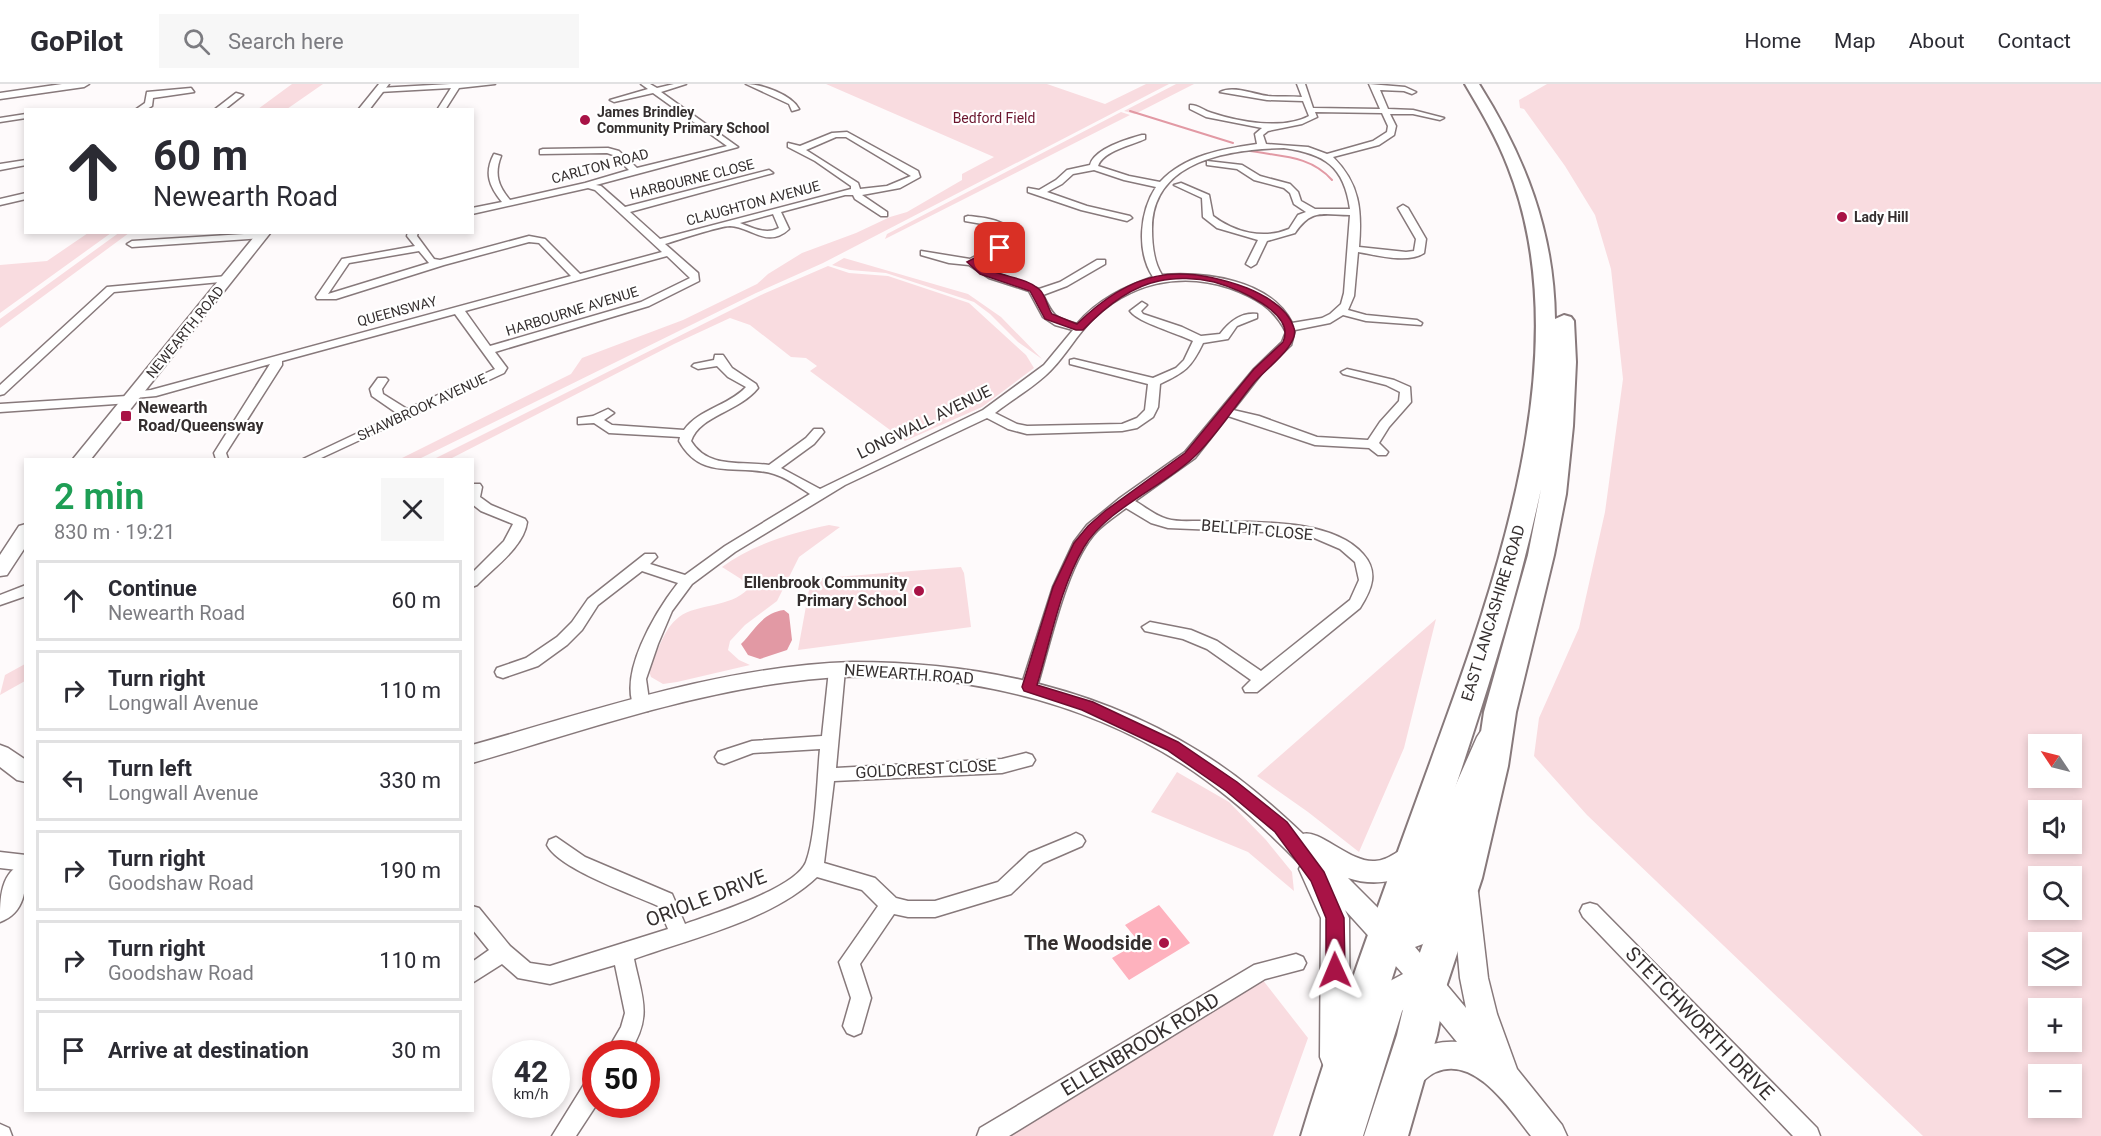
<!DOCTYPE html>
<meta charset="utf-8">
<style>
:root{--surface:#fff;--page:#f7f7f7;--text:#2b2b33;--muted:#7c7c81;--line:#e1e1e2}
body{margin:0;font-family:Roboto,sans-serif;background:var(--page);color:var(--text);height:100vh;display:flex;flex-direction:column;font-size:22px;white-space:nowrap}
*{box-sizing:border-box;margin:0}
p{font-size:20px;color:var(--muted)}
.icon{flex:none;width:33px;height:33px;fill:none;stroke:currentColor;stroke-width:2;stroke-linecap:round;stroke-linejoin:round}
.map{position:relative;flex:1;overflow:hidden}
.side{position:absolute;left:24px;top:374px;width:450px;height:654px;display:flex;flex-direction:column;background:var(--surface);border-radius:0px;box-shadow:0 3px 9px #0003}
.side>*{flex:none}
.guide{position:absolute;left:24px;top:24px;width:450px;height:126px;border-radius:0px;box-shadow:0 3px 9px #0003;background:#fff;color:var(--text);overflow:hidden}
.needle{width:39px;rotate:305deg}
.controls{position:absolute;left:2028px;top:650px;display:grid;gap:12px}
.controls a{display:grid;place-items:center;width:54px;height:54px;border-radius:0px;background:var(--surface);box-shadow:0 3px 9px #0003;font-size:30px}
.speed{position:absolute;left:492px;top:956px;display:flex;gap:12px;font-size:30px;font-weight:700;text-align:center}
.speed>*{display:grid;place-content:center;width:78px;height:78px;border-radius:50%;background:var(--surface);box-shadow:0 3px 9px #0003;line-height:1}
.speed small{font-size:15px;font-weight:400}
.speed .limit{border:9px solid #d22;background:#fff;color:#111}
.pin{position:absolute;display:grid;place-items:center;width:51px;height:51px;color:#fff;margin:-26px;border-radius:12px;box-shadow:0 3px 9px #0006}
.me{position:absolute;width:66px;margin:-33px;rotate:359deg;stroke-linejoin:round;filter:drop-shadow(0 0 4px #0008)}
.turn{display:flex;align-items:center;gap:21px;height:126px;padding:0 30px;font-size:27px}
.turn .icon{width:78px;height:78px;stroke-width:2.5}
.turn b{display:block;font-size:42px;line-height:51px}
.round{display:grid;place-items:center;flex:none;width:63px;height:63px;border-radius:0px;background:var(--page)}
.overview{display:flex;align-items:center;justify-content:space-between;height:102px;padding:0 30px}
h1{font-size:36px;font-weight:600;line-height:45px;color:#1e9e55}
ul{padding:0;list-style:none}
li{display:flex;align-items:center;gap:18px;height:81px;margin:0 12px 9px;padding:0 18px;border:3px solid var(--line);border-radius:0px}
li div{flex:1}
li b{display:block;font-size:22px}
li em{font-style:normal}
header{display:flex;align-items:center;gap:36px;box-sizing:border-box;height:84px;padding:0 30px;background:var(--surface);border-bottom:2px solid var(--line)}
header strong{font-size:28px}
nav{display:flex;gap:33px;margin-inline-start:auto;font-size:21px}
.search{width:420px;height:54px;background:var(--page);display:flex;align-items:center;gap:15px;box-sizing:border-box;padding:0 21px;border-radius:0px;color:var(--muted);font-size:22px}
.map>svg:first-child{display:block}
.green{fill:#f9dce0;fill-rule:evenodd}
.water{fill:#e299a4}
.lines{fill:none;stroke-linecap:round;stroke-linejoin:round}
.stream{stroke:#e299a4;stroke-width:2}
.building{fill:#feb2be}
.street-casing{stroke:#87797b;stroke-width:3}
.secondary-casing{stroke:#87797b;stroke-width:3}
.highway-casing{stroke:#87797b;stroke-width:4}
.street{fill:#fff;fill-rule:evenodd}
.secondary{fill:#fff;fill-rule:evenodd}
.highway{fill:#fff;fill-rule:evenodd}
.route{fill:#a81346;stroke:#6d0c2e;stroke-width:1.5}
.poi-dot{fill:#a81346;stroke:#fff;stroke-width:2}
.labels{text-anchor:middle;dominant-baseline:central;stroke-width:4.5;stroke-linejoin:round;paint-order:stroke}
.far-poi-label{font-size:14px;font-weight:bold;fill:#352f2f;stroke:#fff;text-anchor:start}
.far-park-label{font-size:14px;fill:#6b152e;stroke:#fff}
.far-street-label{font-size:14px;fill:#352f2f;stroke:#fff}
.poi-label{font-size:16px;font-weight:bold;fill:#352f2f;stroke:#fff;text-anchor:start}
.street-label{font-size:16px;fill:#352f2f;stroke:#fff}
.near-street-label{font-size:20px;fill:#352f2f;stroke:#fff}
.near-poi-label{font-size:20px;font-weight:bold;fill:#352f2f;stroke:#fff;text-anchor:end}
</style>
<header>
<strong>GoPilot</strong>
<div class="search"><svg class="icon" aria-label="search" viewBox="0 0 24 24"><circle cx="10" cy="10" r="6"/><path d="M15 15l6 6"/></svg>Search here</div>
<nav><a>Home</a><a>Map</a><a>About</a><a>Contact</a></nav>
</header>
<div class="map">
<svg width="2101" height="1052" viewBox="0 0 2101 1052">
<rect width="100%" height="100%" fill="#fefafb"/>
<path class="green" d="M292,0H323L287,25H258Z
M826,0H1047L1105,20L1146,0H1169L823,179L756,209L419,375H400L571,290L582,274L683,236L757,200L768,190L802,169L856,149L890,133L907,128L962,96V90L994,73Z
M1176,0H1194L1135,30L1124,27Z
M1547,0H2101V1052H1923L1587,731L1534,672L1539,634L1579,544L1605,428L1623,295L1611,185L1595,131L1565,82L1524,25L1520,24L1519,16ZM2038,660H2072V693H2038ZM2038,726H2072V759H2038ZM2038,792H2072V825H2038ZM2038,858H2072V891H2038ZM2038,924H2072V957H2038ZM2038,990H2072V1023H2038Z
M1121,28L1130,31L885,155L887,150Z
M120,148L129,149L0,244V235Z
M88,149H111L0,229V181L47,177Z
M844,174L968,210L1001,233L1042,275L1018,258L990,230L974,218L886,189L850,186L832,181Z
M828,182L849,189L888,192L969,219L1026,271L1034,284L982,323L905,357L810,287L817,282L806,274L791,273L750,241L730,234L674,260L450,375H434L761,211Z
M829,441L840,443L799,473L777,517L745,541L730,557L728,566L739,576L750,581L677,598L663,600L651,593L649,587C657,570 663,545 679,533C698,519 730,524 748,505L741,495L722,483C753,460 792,449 829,441Z
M961,483L964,489L971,543L798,566L811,495Z
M1436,535L1404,664L1359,768L1308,728L1257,692Z
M25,580V597L0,611L5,591Z
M1177,688L1229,718L1266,756L1292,788L1294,807L1248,768L1151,728Z
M1262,895L1308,954L1273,1052H1009Z"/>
<path class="water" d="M784,526L789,530L792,556L787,566L760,575L748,571L741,560C756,545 762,529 784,526Z"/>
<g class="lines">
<path class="stream" d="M1130,27L1233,59
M1246,66C1278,73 1309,70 1332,96"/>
</g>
<path class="building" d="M1159,821L1190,859L1129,896L1112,874L1139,858L1125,841Z"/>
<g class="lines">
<g class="street-casing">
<path id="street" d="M450,0H495L459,4L445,26H437L451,4L379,8L375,6L379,4Z
M641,0H650L657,4L674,0H686L661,8L738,63L596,101L601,102L625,123L769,86L773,89L630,128L660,155L851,105V102L815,77L788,63V59L800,62L832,49L847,48L918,87L920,93L900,104L862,111L887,128V132H881L855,115L853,111H845L781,128L789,145C768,165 751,143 730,142C720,142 678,156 665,160L698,189L699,197L649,222L495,268L507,284L504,289L319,375H303L398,330L372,312L370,305L378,294H386L388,296L382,305L383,310L407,325L495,285L455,230L282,277V281L226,369L228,375H216L214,369L270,280L156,312L135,314L130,319L0,328V320L127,312L129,308L151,306L571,192L539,159L529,158L444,181L336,215H317L316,213L342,175L415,162L407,152L408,148H418L417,152L434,175L440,176L529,152L545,155L580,190L662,168L595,106L588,104L472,130V124L502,118C489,102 484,89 494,70L501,72C494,90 498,102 510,116L585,99L629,86L613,71L607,69L540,70V66L543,65L608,64L619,67L637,84L727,62L653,9L614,18L610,16L648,5ZM836,53H846L911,92L887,102L860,105L858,99L806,66ZM773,130L779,144C766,151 753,144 740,139ZM419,167L429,179L328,210L349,179ZM667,172L690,194L641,218L490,262L465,227Z
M746,0C762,0 792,11 799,25L792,27L789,20Z
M1297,0H1305L1313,24L1380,25L1369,0L1405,3L1416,8L1412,10L1404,7L1380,6L1388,25L1413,26L1444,34L1440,36L1413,30H1390L1396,42L1394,51L1379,61L1333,73C1360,100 1362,126 1359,163L1406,168L1414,167L1416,155L1398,124L1403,121L1408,124L1426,155L1424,169C1408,180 1376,171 1358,168L1354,212L1348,226L1366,231L1417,236L1422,239L1421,241L1366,237L1343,231L1330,239L1295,246L1291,261L1262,289L1233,326L1259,332L1317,353L1368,356L1380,338L1399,317L1400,308L1386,301L1343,290L1341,288L1347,285L1394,296L1410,303L1411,318L1389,343L1379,359L1388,368L1386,371H1378L1369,364L1315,361L1228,332L1195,374L1135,417C1145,423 1156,432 1167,435C1177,438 1189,437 1199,437C1245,439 1330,432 1363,470C1379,488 1372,505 1360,524L1257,608H1245L1243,604L1251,596L1207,565L1183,555L1145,547L1142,543L1150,538L1191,546L1217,557L1261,587L1350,516L1359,496L1355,478L1340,465L1312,453L1265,448L1168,444L1151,439L1126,424C1117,431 1106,438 1097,447C1067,478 1050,560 1037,603L1035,607H1023L1021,603L1053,503L1074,458L1087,441L1120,414L1185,368L1254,285L1282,258L1286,248C1274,224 1255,213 1230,204C1180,187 1129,199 1091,237C1077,251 1067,269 1053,284C1038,301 1014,314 995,329L1017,340L1027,342L1122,340L1137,334L1145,326L1148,300L1070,280V276L1074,275L1153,294L1176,284L1184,276L1193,257C1177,249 1139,239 1130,227L1142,218L1147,221L1141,227L1143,230L1182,243L1201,252L1220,250C1229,238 1241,228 1257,230V234L1237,242L1228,255L1203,259C1191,284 1185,288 1160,300L1158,323L1153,333L1137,344L1122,347L1027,350L1008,345L987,334L845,401L735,468L692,500L672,527L658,560L646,595L650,623L648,627H636C616,592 656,527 678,499L642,487L598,521L582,546L567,561L538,582L503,594L497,592L495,588L497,584L526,574L557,553L572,538L588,515L645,470H655L657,473L650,480L685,491L725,462L810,410C799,403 787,394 774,390C737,379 702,398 679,357L680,353L609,349L594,339L578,340V334L593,332L608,325L614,329L604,336L612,341L684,346C699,325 728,322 746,303L728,293L717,282L698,285L692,282L694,280L714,276L715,271H723L732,284L756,300L758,304C739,328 700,331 691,357C708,385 741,377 769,381L806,354L814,345H822L824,348L814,360L781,384L820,405L983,326L1044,281L1073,246L1055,241L1043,233L1029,207L989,194L969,181L949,179L921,171V167L970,175L1002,158L1006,151L994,142L965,137V133L968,132C986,134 1004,135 1016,151L1009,162L978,179L996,189L1039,205L1060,198L1097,176H1105V180L1067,202L1043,211C1053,232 1054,234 1077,240C1097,216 1124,203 1153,193C1136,167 1140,127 1156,103L1124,96L1094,86L1073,90L1062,100L1047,108L1087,122L1130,132L1132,134L1127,137L1081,126L1028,108V104L1039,106L1056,96L1067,86L1090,81C1094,65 1127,55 1142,51H1145V55C1132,61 1103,67 1098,82L1129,92L1160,98C1185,71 1223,65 1257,60L1255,50L1262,44L1206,33L1190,25V21C1199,21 1204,27 1212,29C1239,38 1283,46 1309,32L1303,17L1267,16L1220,8C1233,1 1253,10 1268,12C1279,13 1291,12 1302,13ZM1315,28L1382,29L1388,42L1387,48L1373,57L1327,70L1308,63L1266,60L1263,51L1268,47L1302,40L1317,33ZM1284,64C1325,70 1344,82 1350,125H1315L1301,117L1298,108L1290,100L1260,92L1242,81L1207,77V81L1237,85L1254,96L1284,104L1290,109L1294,120L1306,128L1298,131L1289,145C1263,156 1234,148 1213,132L1209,111L1181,99L1174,101L1202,114L1203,133L1217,144L1258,156L1246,180L1251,183L1256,180L1267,157L1295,149C1312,124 1323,131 1350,131L1344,209L1341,220L1330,230L1322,234L1292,239C1270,195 1205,188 1162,191C1154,179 1152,160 1152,146C1151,76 1230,65 1284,64Z
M191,4L194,8L153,14L152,22L145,26H135L145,19L147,8Z
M236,9L243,11L224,26H214Z
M26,30V34L0,38V34Z
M26,76V81L0,86V80Z
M26,109V115L0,121V115Z
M262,149L267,152L265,154L132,163L127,160L132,157Z
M227,192L231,193V197L114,208L4,310L0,311V301L107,203Z
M472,400H480L482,403L480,413L491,421L525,435L527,438C524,463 493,484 477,501L472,503V489L504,457L513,440L481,427L472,420Z
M26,501V512L0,521V511Z
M837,580L843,582L845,586L836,684L1002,675L1026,669L1032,671L1035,676L1032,681L1002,689L834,697L824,779L875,794L896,814L908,817H935L998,798L1029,769L1070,752L1076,749L1082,752L1085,757L1082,762L1043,779L1011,810L935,833H908L894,830L860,880L871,914L861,949L854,952L847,949L843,942L851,914L839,878L878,822L862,806L817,793C772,836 692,854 634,875C642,914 653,932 629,969H606L621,943L625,929L615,881L550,900L518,894L502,880L472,899V878L489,866L472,845V822L479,824L510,862L530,879L550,882L668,845L658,822C632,810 559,785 547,761L549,756L556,753L585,773L672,810L685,840C712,830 795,805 806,778C816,752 817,695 820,665L753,669L724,680L718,678L715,673L718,668L752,657L822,652L829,586L831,582Z
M0,768L26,771V787L0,784Z
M1590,819L1597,821L1817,1044L1820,1052H1793L1583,833L1580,827L1583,821Z
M1296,870L1303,873L1306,879L1303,885L1265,895L1009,1052H977L980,1044L1254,881Z
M596,991L597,1020L576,1052H552L588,994Z
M0,1040L9,1044L12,1052H0Z"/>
</g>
<g class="secondary-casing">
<path id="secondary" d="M62,0H89L84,3L0,15V9Z
M379,0H389L369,26H358Z
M258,148H271L91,375H73Z
M26,440V462L7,491L0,492V471L19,442Z
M852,578C974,578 1096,603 1200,668C1238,691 1271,720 1303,750C1320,745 1350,779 1375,777C1390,776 1399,765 1413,760L1422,763L1426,771C1412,799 1374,803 1348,794L1395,841L1401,842L1407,837L1442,732L1477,653L1481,647L1489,644L1497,647L1501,653L1468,732L1433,843L1423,860L1415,863L1466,924L1460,894L1452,808L1456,800L1465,797L1474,800L1478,808L1488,894L1497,930L1517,985L1562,1041L1567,1052H1531C1511,1027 1476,971 1436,988C1425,993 1420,1002 1409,1007L1398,1002L1394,992C1404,968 1431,956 1457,958L1420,913H1413L1402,927L1363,1052H1331L1374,923L1390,897L1403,890L1345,826L1349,834L1350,973L1346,983L1335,987L1324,983L1320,973L1321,834L1299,785L1301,781C1265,744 1227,709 1184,681C1069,607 923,580 788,598C680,612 576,649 472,679V661C597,626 722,582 852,578Z
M0,661L8,664L26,676V698L17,696L0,683Z
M26,778C26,802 27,828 0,838C0,814 0,787 26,778Z"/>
</g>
<g class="highway-casing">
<path id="highway" d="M1465,0H1479C1525,73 1554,147 1555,235L1564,231L1571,233L1574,237L1576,278L1573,342L1566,410L1554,471L1516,628L1508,682L1482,794L1447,900L1437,951L1408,1052H1364L1397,951L1409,900L1446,794L1476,682L1484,628L1528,471L1541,405C1493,625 1403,834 1345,1052H1301C1337,933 1380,817 1422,701C1488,519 1584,275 1508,83C1497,54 1481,27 1465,0Z"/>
</g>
<use href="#street" class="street"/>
<use href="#secondary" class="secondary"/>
<use href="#highway" class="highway"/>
</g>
<path class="route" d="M997,162L1004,164L978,178C995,194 1023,191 1039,205C1046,211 1047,223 1052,230L1077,240C1131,187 1177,178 1247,204C1264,211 1288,224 1294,244C1300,261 1264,286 1253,300C1235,322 1214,355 1193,374C1161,404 1107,425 1084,463C1060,504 1051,555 1037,601L1093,618L1178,658L1237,698L1287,738L1324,788L1344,834L1345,886L1342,892L1335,894L1329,892L1326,886V834L1311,797L1275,748L1226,707L1167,666L1082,626L1024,607L1022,603L1053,503L1074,459L1088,442L1105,427L1185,369L1254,285L1283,258C1297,228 1235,204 1214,198C1197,194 1175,193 1159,197C1129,203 1103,225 1083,246H1076L1045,235L1030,207L980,190L967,178Z"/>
<g class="poi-dot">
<circle cx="585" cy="36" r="6"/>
<circle cx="1842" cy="133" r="6"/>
<rect x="120" y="326" width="12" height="12" rx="3"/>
<circle cx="919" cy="507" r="6"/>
<circle cx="1164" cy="859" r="6"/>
</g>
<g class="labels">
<g class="far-poi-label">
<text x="597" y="28">James Brindley<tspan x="597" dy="16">Community Primary School</tspan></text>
<text x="1854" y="133">Lady Hill</text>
</g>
<g class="far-park-label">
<text x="994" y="34">Bedford Field</text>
</g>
<g class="far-street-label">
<text transform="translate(600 82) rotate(-15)">CARLTON ROAD</text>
<text transform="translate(692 95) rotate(-14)">HARBOURNE CLOSE</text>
<text transform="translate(753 119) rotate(-15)">CLAUGHTON AVENUE</text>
<text transform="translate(397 227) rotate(-15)">QUEENSWAY</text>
<text transform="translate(572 227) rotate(-17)">HARBOURNE AVENUE</text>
<text transform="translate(185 248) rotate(-51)">NEWEARTH ROAD</text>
<text transform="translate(422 323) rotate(-25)">SHAWBROOK AVENUE</text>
</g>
<g class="poi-label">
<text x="138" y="323">Newearth<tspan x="138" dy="18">Road/Queensway</tspan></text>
<text x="907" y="498" text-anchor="end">Ellenbrook Community<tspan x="907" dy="18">Primary School</tspan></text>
</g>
<g class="street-label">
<text transform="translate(924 338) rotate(-26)">LONGWALL AVENUE</text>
<text transform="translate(1257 446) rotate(5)">BELLPIT CLOSE</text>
<text transform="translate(1493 529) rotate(-73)">EAST LANCASHIRE ROAD</text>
<text transform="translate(909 590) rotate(4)">NEWEARTH ROAD</text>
<text transform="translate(926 685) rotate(-3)">GOLDCREST CLOSE</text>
</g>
<g class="near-street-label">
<text transform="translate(706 814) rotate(-21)">ORIOLE DRIVE</text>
<text transform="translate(1700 939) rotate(46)">STETCHWORTH DRIVE</text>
<text transform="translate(1140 960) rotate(-31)">ELLENBROOK ROAD</text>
</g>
<g class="near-poi-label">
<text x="1152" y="859">The Woodside</text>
</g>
</g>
</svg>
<div class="controls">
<a><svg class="needle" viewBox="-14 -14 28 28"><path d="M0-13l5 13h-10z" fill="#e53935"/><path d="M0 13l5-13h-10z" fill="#7c7c81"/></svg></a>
<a><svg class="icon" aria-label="sound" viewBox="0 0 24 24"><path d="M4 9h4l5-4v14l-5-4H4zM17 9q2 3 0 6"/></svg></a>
<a><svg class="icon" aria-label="search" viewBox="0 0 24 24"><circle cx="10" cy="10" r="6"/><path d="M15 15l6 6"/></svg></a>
<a><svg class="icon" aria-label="layers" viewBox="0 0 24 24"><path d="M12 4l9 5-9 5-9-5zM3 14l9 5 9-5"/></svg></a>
<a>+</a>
<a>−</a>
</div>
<div class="speed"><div>42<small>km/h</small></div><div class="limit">50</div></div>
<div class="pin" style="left:1000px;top:164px;background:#d93025"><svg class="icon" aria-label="arrive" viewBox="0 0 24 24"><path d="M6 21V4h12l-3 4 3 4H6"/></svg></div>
<svg class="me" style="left:1335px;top:886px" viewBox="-20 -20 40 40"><path d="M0-17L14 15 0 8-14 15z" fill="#a81346" stroke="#fff" stroke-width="4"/></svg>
<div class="guide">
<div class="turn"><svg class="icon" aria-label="ahead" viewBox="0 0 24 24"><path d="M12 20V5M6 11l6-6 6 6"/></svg><div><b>60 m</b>Newearth Road</div></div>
</div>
<section class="side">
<div class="overview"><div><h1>2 min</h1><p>830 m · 19:21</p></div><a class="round"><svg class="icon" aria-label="close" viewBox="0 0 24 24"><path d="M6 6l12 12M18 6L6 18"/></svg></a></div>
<ul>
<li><svg class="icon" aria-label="ahead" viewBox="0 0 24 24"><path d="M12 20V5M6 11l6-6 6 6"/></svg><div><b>Continue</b><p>Newearth Road</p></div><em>60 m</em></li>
<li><svg class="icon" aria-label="right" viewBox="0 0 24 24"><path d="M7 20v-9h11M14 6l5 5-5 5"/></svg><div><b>Turn right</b><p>Longwall Avenue</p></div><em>110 m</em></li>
<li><svg class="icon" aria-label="left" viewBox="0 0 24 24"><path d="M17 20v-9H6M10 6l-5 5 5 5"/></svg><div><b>Turn left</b><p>Longwall Avenue</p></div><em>330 m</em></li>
<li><svg class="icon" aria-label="right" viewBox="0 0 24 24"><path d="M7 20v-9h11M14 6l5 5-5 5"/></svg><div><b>Turn right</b><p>Goodshaw Road</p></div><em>190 m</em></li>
<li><svg class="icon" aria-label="right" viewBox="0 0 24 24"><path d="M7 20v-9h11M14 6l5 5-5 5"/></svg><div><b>Turn right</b><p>Goodshaw Road</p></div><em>110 m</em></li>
<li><svg class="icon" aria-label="arrive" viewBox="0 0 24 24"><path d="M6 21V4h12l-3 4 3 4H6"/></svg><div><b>Arrive at destination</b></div><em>30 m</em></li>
</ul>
</section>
</div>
